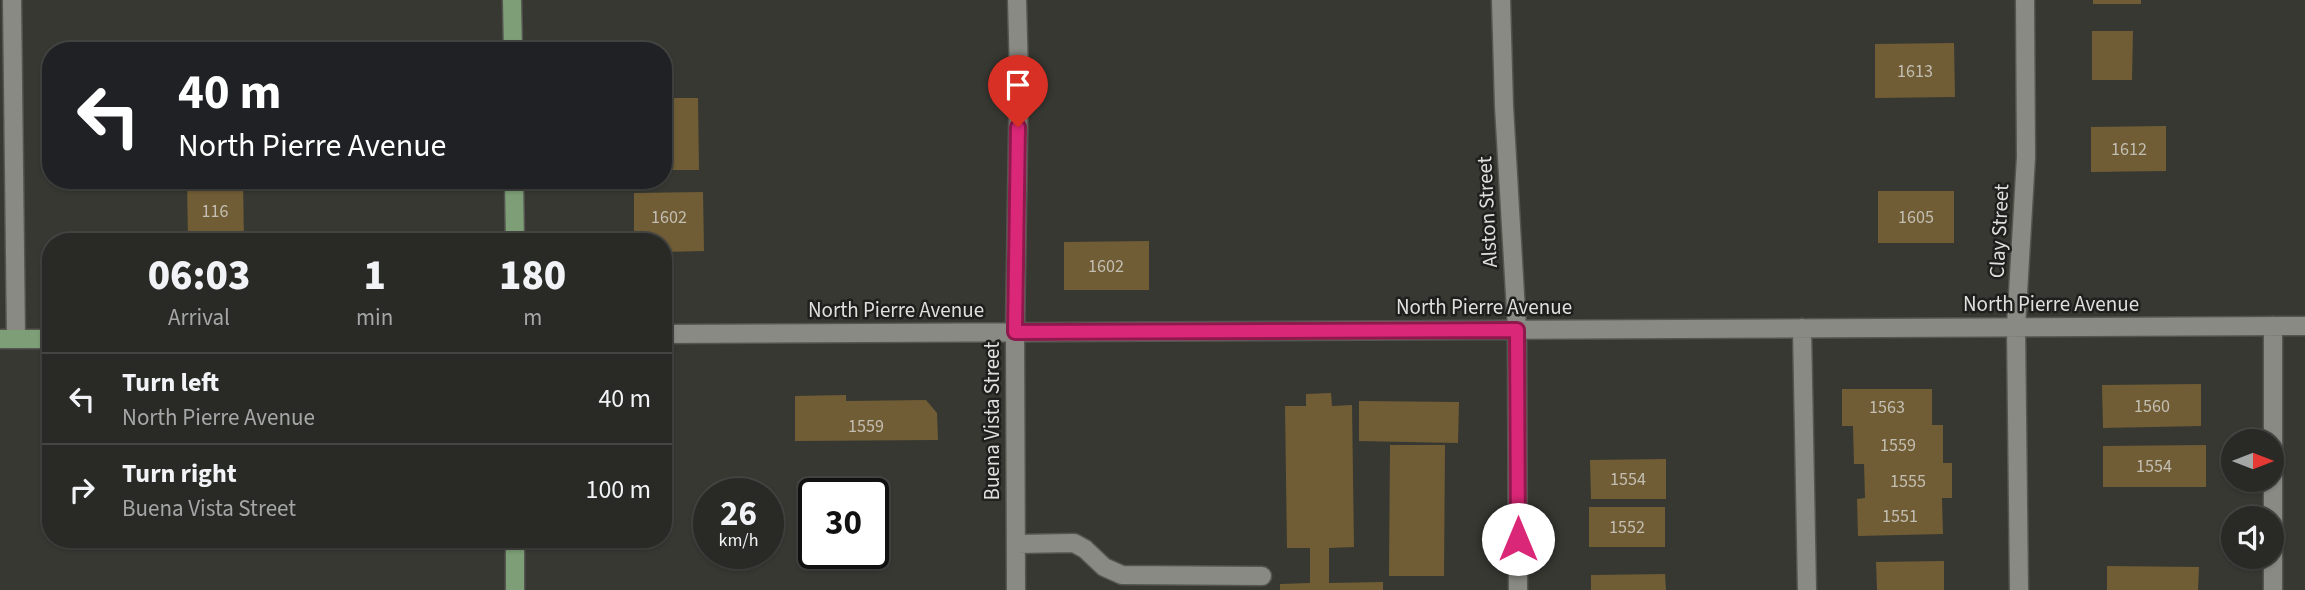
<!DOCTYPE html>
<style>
:root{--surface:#292a26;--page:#353632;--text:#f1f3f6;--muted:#a5a7a7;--line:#454643}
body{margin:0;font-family:"Source Sans 3",sans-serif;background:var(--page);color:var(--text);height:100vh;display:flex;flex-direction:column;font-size:26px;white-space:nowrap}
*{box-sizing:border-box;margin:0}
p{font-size:23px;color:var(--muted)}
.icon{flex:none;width:38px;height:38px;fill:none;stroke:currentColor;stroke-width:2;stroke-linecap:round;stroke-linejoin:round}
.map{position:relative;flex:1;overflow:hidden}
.panel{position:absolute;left:42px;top:233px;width:630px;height:315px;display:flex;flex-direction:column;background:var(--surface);border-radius:28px;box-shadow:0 2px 5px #0004,0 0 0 2px var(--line)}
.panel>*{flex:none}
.banner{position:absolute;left:42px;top:42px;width:630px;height:147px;border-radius:28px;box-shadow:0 2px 5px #0004,0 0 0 2px var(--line);background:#202124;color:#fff;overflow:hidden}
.needle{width:46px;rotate:90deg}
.tools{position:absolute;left:2221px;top:429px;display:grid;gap:14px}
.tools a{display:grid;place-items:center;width:63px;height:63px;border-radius:50%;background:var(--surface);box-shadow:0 2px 5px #0004,0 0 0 2px var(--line);font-size:35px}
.speed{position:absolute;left:693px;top:478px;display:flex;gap:14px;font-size:35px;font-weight:700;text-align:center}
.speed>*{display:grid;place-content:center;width:91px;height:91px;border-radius:50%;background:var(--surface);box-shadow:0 2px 5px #0004,0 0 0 2px var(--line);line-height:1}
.speed small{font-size:18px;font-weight:400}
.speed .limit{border:4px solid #111;border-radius:10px;background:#fff;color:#111}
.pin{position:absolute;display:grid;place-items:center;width:60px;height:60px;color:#fff;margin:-72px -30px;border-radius:50% 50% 50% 0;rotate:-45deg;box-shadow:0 0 7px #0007}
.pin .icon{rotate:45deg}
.me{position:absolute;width:77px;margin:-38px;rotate:0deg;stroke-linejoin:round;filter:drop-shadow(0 0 5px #0008)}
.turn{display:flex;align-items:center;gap:24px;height:147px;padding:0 21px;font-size:32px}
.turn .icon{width:91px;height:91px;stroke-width:2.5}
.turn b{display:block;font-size:49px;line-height:60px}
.eta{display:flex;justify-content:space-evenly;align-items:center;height:119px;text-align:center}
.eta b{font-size:42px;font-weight:800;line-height:49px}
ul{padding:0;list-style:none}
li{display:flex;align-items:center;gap:21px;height:91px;padding:0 21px;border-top:2px solid var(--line)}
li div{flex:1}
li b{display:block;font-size:26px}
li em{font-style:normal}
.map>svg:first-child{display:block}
.building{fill:#705d35}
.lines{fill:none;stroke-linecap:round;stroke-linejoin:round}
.minor-casing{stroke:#555550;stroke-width:21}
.major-casing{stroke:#555550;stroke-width:21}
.minor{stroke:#898a83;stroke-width:18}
.major{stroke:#7d9e77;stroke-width:18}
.route-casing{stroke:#8e194d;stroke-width:18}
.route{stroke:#db2777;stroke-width:12}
.labels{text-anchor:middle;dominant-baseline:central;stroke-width:5;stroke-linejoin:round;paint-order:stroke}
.number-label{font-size:18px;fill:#c3beb2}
.street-label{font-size:21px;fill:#dfdfdc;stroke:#1f1f1d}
</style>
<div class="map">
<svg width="2305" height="590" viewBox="0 0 2305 590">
<rect width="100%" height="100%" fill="#373832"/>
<path class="building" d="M2093,0H2141V4H2093Z
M2092,31H2133L2132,80H2092Z
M1954,43L1955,97L1875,98V44Z
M663,98H698L699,170H663Z
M2166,126V171L2091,172V127Z
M187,180H243L244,242H188Z
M1878,191H1954V243H1878Z
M703,192L704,251L663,252V242H634V193Z
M1149,241V290H1064V242Z
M2201,384V426L2103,428L2102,385Z
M1842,389H1932V425H1943V463H1952V498H1942L1943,534L1858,536L1857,499L1865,498L1864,464H1854L1853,426H1842Z
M1331,393L1332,406L1352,405L1354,547L1329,548V583L1383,582V590H1280V584L1310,583V548H1287L1285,406H1306V394Z
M846,395V401L926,400L937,413L938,440L795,441V396Z
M1359,401L1459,402L1458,443L1359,441Z
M1390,445H1445L1444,576H1389Z
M2206,445V487H2103V446Z
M1666,459V499H1591L1590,460Z
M1589,507H1665V547H1589Z
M1944,561V590H1877L1876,562Z
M2107,566L2199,567L2198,590H2107Z
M1665,574L1666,590H1591V575Z"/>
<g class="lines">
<g class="minor-casing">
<path id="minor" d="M12,0L16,339
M1501,0L1504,106L1517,329L1518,590
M1802,328L1807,590
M663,334L2305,326
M1016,544L1074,543L1085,549L1104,567L1122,575L1262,576
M1016,590L1015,332L1019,75L1017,0
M2019,590L2016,327L2026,157L2025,0
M2273,590V326"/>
</g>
<g class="major-casing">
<path id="major" d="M512,0L513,51
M514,180L515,242
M0,339H51
M515,590V539"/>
</g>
<use href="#minor" class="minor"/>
<use href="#major" class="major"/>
</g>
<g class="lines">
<g class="route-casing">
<path id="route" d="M1018,127L1015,332L1517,330L1518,539"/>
</g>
<use href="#route" class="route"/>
</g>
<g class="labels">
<g class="number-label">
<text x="1915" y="71">1613</text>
<text x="2129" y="149">1612</text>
<text x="215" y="211">116</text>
<text x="669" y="217">1602</text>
<text x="1916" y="217">1605</text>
<text x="1106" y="266">1602</text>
<text x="2152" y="406">1560</text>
<text x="1887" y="407">1563</text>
<text x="866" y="426">1559</text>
<text x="1898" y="445">1559</text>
<text x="2154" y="466">1554</text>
<text x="1628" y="479">1554</text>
<text x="1908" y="481">1555</text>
<text x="1900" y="516">1551</text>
<text x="1627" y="527">1552</text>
</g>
<g class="street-label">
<text transform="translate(1487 212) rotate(-93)">Alston Street</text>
<text transform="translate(1999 231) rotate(-87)">Clay Street</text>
<text x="2051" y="304">North Pierre Avenue</text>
<text x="1484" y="307">North Pierre Avenue</text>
<text x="896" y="310">North Pierre Avenue</text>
<text transform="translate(992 421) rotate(-90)">Buena Vista Street</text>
</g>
</g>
</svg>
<div class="tools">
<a><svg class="needle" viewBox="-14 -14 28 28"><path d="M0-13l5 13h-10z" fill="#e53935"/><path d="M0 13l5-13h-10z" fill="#a5a7a7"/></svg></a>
<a><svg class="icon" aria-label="sound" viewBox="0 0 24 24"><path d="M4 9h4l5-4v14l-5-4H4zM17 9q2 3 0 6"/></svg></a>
</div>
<div class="speed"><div>26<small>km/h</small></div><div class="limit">30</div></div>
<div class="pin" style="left:1018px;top:127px;background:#d93025"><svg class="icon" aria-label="arrive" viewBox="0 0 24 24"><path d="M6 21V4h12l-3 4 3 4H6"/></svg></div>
<svg class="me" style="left:1518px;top:539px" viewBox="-20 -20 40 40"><circle r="19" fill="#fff"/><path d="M0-13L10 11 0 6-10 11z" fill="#db2777"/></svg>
<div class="banner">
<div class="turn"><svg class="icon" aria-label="left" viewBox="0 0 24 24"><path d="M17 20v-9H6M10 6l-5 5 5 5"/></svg><div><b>40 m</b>North Pierre Avenue</div></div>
</div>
<section class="panel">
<div class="eta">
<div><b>06:03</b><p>Arrival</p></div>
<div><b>1</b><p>min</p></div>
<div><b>180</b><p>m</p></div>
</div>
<ul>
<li><svg class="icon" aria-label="left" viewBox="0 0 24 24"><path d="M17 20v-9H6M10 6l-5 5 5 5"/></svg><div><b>Turn left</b><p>North Pierre Avenue</p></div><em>40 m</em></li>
<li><svg class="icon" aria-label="right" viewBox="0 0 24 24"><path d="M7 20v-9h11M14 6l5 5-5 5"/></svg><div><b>Turn right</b><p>Buena Vista Street</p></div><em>100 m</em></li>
</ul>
</section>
</div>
